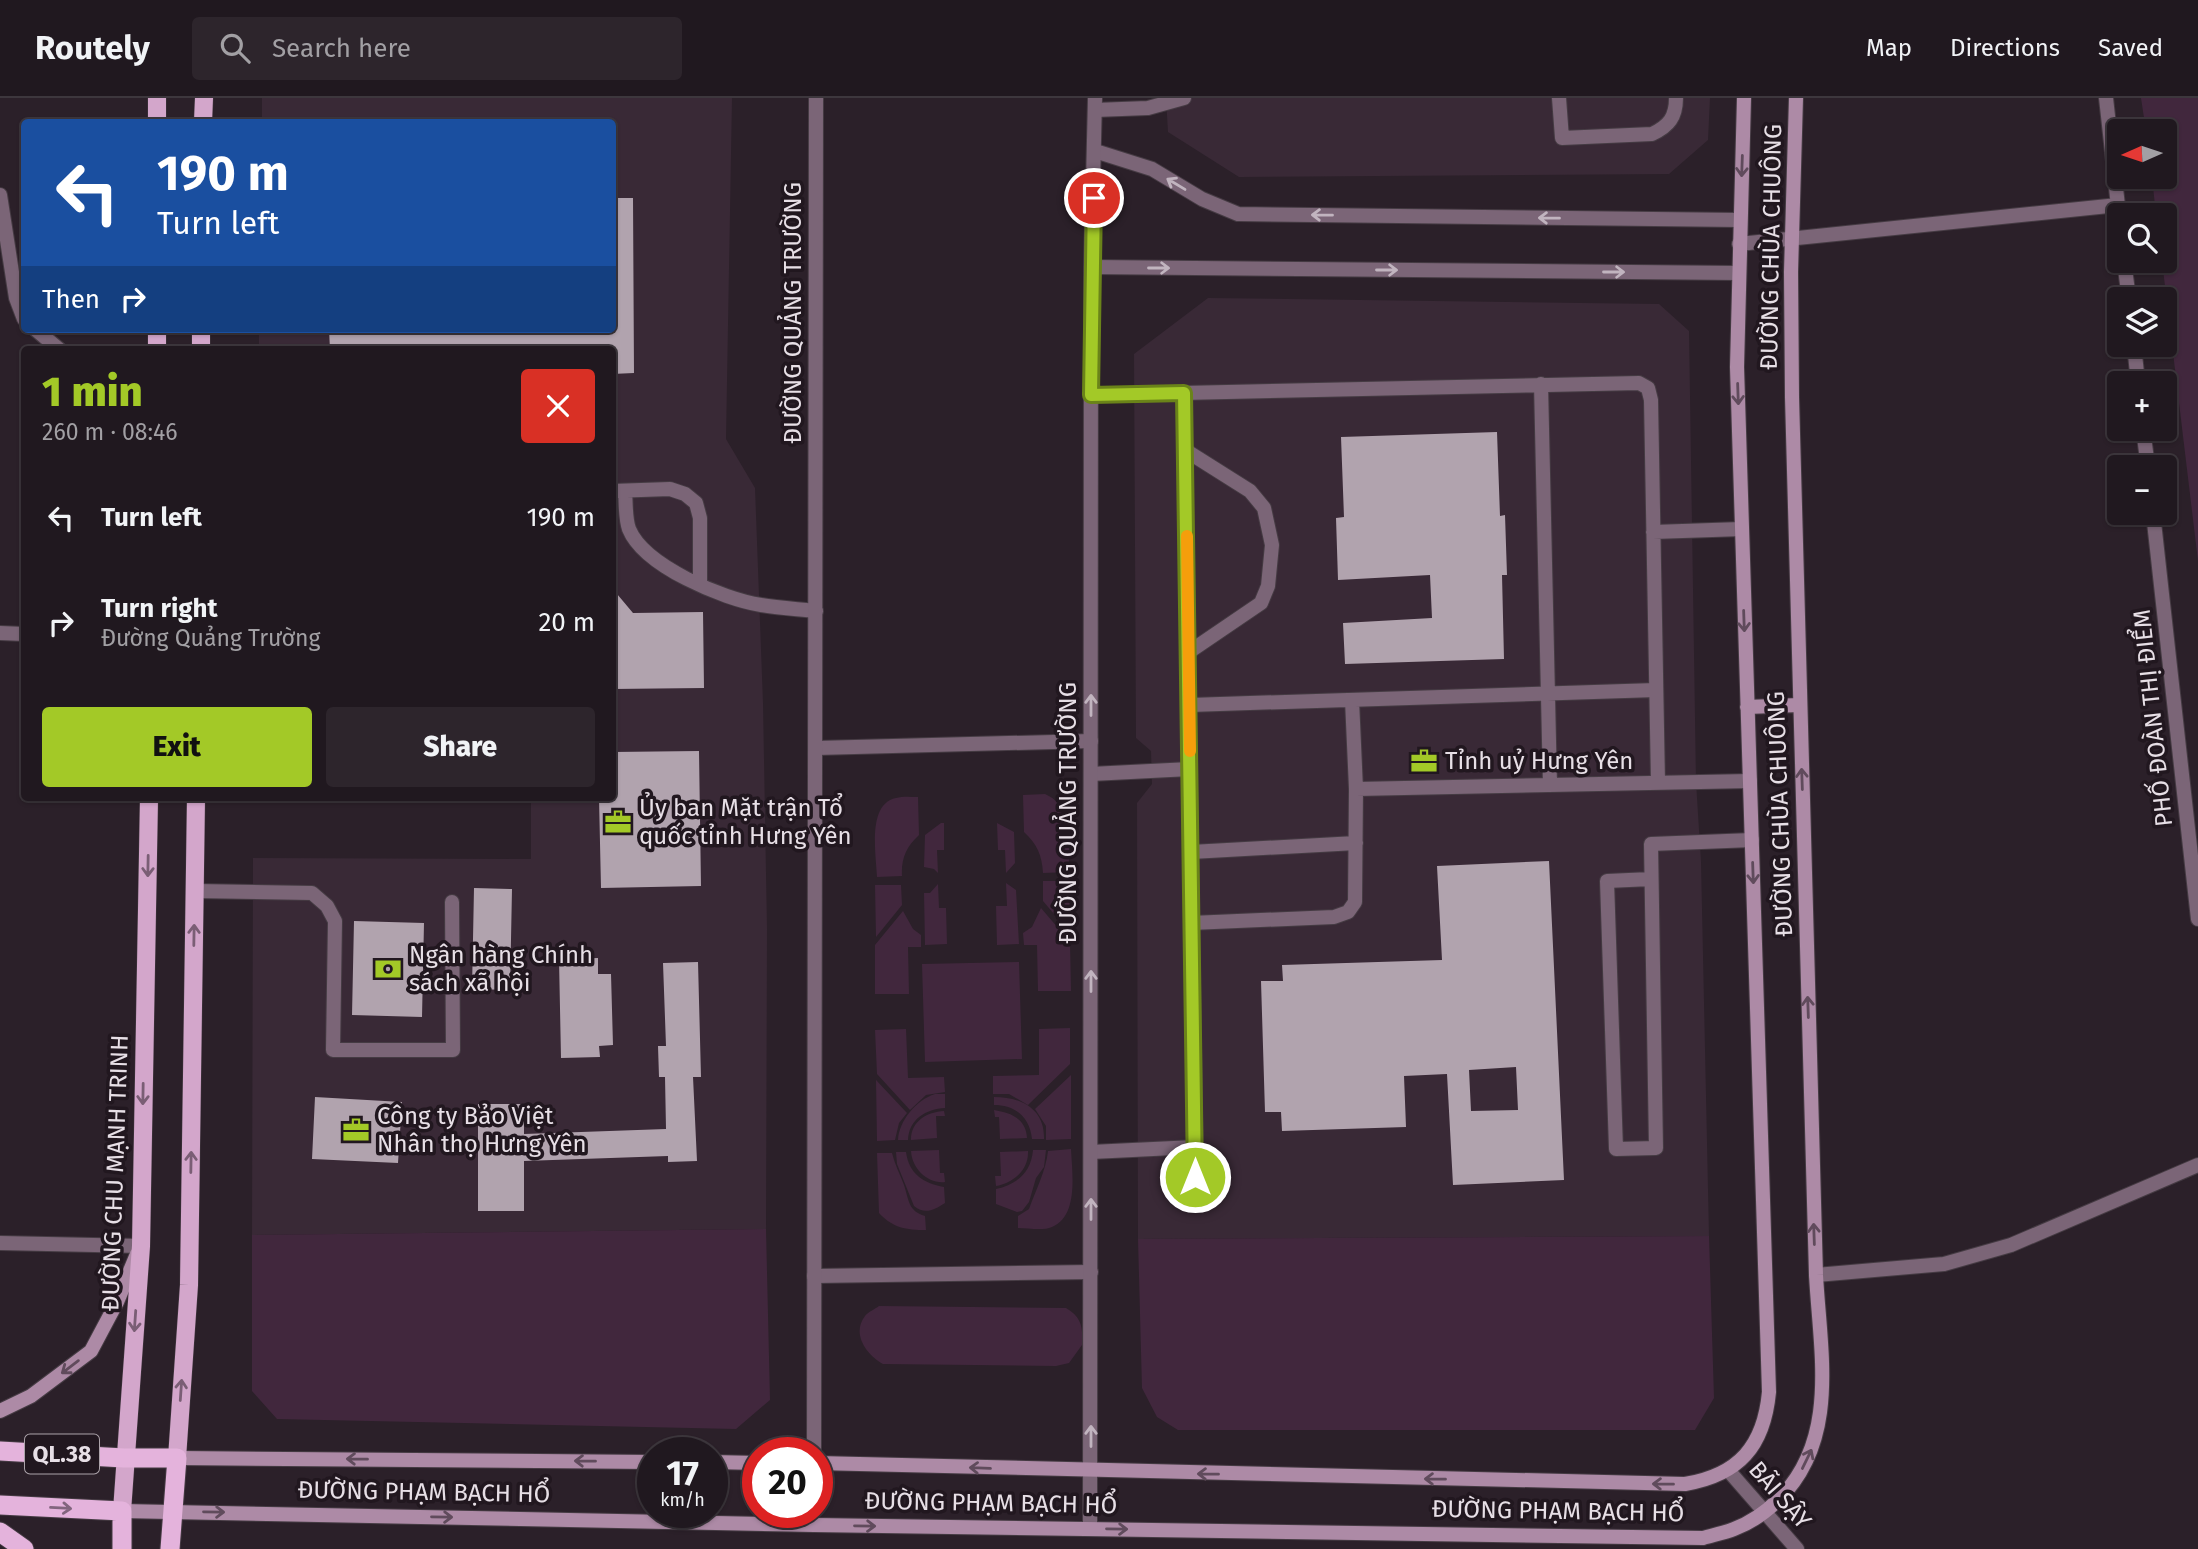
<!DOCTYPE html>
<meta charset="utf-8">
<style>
:root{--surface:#20181f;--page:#2d252c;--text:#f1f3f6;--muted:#a2a0a4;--line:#3d373d;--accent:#a3c927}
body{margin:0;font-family:"Fira Sans",sans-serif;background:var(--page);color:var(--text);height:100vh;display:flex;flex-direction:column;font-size:26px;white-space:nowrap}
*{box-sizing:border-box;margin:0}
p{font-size:23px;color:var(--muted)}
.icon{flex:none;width:38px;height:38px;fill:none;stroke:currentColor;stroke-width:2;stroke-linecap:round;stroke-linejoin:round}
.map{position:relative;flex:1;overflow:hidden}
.panel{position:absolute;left:21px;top:248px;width:595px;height:455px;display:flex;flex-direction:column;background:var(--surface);border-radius:7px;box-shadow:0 2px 5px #0004,0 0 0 2px var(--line)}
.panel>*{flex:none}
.guide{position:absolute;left:21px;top:21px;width:595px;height:214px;border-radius:7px;box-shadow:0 2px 5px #0004,0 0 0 2px var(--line);background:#1a4fa0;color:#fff;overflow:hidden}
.needle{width:46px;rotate:267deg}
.buttons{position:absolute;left:2107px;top:21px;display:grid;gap:14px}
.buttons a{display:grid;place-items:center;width:70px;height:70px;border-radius:7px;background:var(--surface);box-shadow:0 2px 5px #0004,0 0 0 2px var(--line);font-size:35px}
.speed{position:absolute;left:637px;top:1339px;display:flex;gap:14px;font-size:35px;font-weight:700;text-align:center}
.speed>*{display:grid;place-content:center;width:91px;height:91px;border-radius:50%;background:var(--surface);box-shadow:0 2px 5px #0004,0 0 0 2px var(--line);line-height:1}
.speed small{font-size:18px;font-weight:400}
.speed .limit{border:10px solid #d22;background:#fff;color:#111}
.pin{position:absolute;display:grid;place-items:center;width:60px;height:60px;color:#fff;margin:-30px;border:4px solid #fff;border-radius:50%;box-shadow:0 2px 7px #0007}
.me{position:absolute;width:77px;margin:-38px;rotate:0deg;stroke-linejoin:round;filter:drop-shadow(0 0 5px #0008)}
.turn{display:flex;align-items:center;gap:24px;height:147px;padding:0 21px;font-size:32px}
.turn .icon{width:91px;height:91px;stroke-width:2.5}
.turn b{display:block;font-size:49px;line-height:60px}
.then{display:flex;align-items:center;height:66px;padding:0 21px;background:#0003;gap:14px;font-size:26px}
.round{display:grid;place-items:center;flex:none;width:74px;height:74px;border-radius:7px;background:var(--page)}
.summary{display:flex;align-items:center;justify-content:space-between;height:119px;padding:0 21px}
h1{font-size:42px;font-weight:800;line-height:52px;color:var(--accent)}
.button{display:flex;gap:14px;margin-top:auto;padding:14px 21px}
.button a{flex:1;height:80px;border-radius:7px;background:var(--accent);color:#111;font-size:28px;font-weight:800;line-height:80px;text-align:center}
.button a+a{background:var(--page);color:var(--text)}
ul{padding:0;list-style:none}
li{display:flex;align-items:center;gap:21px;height:105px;padding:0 21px}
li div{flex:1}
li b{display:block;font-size:26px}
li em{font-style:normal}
header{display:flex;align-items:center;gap:42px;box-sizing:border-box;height:98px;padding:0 35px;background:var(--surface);border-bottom:2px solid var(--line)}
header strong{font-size:33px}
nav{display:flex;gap:38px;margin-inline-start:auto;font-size:24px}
.search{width:490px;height:63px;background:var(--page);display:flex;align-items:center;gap:18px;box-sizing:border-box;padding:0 24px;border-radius:7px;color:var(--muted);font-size:26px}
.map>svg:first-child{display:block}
.built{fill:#392936}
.green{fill:#41273d}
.building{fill:#b1a3ae;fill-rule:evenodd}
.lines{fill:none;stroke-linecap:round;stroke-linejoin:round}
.service-casing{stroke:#453b43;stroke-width:16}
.minor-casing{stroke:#453b43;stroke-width:16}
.tertiary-casing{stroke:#453b43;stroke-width:16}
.secondary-casing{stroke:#453b43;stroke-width:16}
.primary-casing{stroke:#453b43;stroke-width:19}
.trunk-casing{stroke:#453b43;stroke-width:21}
.service{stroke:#7b6577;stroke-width:14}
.minor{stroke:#7b6577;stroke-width:14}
.tertiary{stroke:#7b6577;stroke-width:14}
.secondary{stroke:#ad8aa6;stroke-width:14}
.primary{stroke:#d3a6cb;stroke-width:18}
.trunk{stroke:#e4b3dc;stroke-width:19}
.oneway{stroke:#604b5c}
.oneway2{stroke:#c1b4bf}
.oneway3{stroke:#7a5e75}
.oneway4{stroke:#82657e}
.route-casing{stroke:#6a8319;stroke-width:18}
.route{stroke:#a3c927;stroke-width:12}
.slow{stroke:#f59e0b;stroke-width:12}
.labels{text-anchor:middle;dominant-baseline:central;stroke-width:7;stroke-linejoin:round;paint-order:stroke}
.shield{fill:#21171f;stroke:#aca3aa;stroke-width:2}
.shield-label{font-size:23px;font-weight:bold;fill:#e7dfe6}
.street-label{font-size:24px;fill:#e7dfe6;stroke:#21171f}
.poi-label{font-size:24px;fill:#e7dfe6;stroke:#21171f;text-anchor:start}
</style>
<header>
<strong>Routely</strong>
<div class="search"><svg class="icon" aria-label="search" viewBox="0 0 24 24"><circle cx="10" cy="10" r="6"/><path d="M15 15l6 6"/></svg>Search here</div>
<nav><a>Map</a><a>Directions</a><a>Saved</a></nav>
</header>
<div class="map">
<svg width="2198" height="1451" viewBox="0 0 2198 1451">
<rect width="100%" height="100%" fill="#2b2029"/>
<path class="built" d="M262,0H732L726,341L755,390L763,605L767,831L766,1131L252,1137L253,760L531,761V700H612V252H259V231H612V24H262Z
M1166,0H1710L1708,42L1669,76L1239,79L1168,34Z
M1208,200L1659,206L1689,233L1696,684L1701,764L1709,1138L1138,1141L1137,705L1152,686L1151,653L1136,640L1134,256Z"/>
<path class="green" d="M2141,0H2198V463L2162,163H2165V117H2156L2152,79H2165V33H2146Z
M1045,696C1075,709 1068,746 1069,774L1043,775C1042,757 1037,746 1024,734L1023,697Z
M918,699L919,737C906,749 901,761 902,778L877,779C876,756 867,706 896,700C903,698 911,699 918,699Z
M941,725H944V752H937L938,775L934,771L924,769L925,737Z
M997,725L1014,734L1015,765L1006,775L1005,752H998Z
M1043,783H1069L1070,835L1043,803Z
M1006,785L1016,792L1019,846L997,847L996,808H1007Z
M938,786L939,810H946L947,846L925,847L924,795H930Z
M875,787H901L902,807L876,839Z
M1041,810L1070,844L1071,893H1038L1037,847H1024L1023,835L1032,829Z
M903,813L913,831L921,837V849H908L909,896H875V847Z
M1019,864L1022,961L925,964L922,866Z
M1070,930V966L1028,1007L1009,996H993V978L1039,977V931Z
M906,931L908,980L944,979L945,994L926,997L910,1012L877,976L875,932Z
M1071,977V1041L1046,1042V1028L1035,1011Z
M876,982L907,1015L899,1025L895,1042L877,1043Z
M935,996H945V1010C926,1011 909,1021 908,1042H898C899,1023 916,1002 935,996Z
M994,999C1021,999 1045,1011 1044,1041H1032C1030,1020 1016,1007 994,1007Z
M994,1012C1012,1015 1026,1021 1027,1040L1000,1041L999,1019H995Z
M944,1013L945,1018H936L937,1040L911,1042C911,1023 927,1014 944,1013Z
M1071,1051C1072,1074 1079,1118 1052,1129C1043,1133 1028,1130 1018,1130V1118L1029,1111C1036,1092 1046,1072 1048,1053Z
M939,1052L940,1075H944L945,1084C928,1086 912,1071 911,1053Z
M1033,1052H1046L1044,1069L1036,1080L1029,1104L1022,1113L1017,1114L996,1106V1091C1017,1086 1031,1075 1033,1052Z
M1028,1053C1029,1072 1013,1085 996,1088L995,1078H1001L1000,1054Z
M896,1054H906C909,1076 923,1085 944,1089L945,1105C934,1112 925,1117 914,1108L897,1066Z
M877,1055H892C895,1067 900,1076 904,1087C909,1102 908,1113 925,1118L926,1132C906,1132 893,1130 879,1115Z
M766,1131L770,1302L736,1331L277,1321L252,1293V1137Z
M1709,1138L1714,1300L1695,1332H1178L1157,1319L1142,1290L1138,1141Z
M879,1208L1066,1210C1082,1219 1083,1230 1082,1247L1069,1265L1056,1268L883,1266C867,1257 851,1236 865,1218C868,1214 875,1211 879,1208Z"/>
<path class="building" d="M612,100H633L634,275L612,276V252H330L329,231H612Z
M1497,334L1500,418L1505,417L1507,477H1502L1504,561L1345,566L1343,525L1432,520L1430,477L1338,482L1336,420L1344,419L1341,339Z
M612,490L633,515L703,514L704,590L612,591Z
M699,653L701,788L601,790L599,700H612V654Z
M1549,763L1564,1082L1453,1087L1447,976L1404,978L1406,1029L1282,1033L1281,1014H1265L1261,883H1283L1282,867L1442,862L1437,768ZM1516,969L1518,1012L1471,1013L1469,972Z
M474,790L512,791L510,892L472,891Z
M354,823L424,825L422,919L352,917Z
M598,860V876H611L613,947L599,948L600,959L561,960L559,861Z
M698,864L701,979H693L697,1063L668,1064V1058L524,1063V1113H478V1006H524V1036L666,1031L665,979H659L658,948H666L663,865Z
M315,999L402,1004L398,1065L312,1061Z"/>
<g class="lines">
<g class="service-casing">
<path id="service" d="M1559,0L1562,40L1652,36C1669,28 1676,19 1676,0
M1095,12L1148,10L1184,0
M1541,286L1550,687
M1184,295L1196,1079
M1091,297L1639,285L1648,290L1651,302L1658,685
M1185,352L1250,393L1264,410L1272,447L1268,488L1261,505L1189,554
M612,393L670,391L685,396L696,405L700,420V486
M625,393C626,404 625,420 629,431C644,468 723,501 761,507C779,510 798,511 816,513
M1653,434L1742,431
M1190,607L1656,592
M816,650L1091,643
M1091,676L1190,671
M1356,691L1750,683
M1191,754L1356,745
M1651,781L1607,783L1616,1051L1656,1050L1651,746L1752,742
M195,793L312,795L327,808L335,823L333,952H453L452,804
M1191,825L1334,819L1348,814L1355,804L1356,691L1352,602
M1091,1054L1195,1049
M814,1178L1091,1174"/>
</g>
<g class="minor-casing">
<path id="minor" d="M2106,0L2119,117
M1095,53L1152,71L1202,101L1238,116L1740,122
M0,97L16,200L24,221
M1739,146L2118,107
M2124,163L2129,201
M1091,169L1739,175
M35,231L60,252
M2134,247L2138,285
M2143,331L2148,369
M2153,415L2198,821
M0,535L24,536
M0,1145L141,1148
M1816,1177L1944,1166L2011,1147L2198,1067"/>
</g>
<g class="tertiary-casing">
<path id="tertiary" d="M814,1354L816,0
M1728,1372L1797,1451
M1090,1431L1091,169L1095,0"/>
</g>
<g class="secondary-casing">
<path id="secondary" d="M1747,609L1800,607
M0,1313L31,1298L91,1253L117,1204L137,1156
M177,1360L653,1364
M712,1364L758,1365
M817,1365L1685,1386C1739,1377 1764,1348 1769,1294L1737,269L1744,0
M122,1413L814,1427L1703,1440C1713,1437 1724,1435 1734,1431C1750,1425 1766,1414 1778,1402C1840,1342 1820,1254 1816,1177L1792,299L1791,174L1796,0"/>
</g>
<g class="primary-casing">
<path id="primary" d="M157,24V0
M203,24L204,0
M157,252V231
M201,252V231
M177,1360L189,1187L196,700
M122,1413L141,1148L149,700"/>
</g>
<g class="trunk-casing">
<path id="trunk" d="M0,1353L124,1360H177L170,1451
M0,1407L122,1413V1451
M0,1434L24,1451"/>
</g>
<use href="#service" class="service"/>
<use href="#minor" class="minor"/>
<use href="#tertiary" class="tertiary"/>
<use href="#secondary" class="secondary"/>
<use href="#primary" class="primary"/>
<use href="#trunk" class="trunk"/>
</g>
<defs><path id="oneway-shaft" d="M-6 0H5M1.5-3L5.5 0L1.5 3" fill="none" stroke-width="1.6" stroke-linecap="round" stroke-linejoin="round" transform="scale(1.75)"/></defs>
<g class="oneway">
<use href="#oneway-shaft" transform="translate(1742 68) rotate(92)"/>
<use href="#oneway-shaft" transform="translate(1738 296) rotate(88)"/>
<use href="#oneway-shaft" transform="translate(1744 523) rotate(88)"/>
<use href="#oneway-shaft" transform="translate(1802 681) rotate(-92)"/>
<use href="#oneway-shaft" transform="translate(1753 775) rotate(88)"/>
<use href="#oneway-shaft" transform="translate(1808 909) rotate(-92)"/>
<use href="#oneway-shaft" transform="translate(1814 1136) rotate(-92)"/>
<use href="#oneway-shaft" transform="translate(70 1269) rotate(143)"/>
<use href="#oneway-shaft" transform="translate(357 1361) rotate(-179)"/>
<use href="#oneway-shaft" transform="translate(1807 1361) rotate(-64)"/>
<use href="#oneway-shaft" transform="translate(585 1363) rotate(-179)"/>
<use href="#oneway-shaft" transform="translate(980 1370) rotate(-178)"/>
<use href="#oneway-shaft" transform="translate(1208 1376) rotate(-179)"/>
<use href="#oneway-shaft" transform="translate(1435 1381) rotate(-179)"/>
<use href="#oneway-shaft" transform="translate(1663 1386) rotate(-179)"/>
<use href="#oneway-shaft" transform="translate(214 1414) rotate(1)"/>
<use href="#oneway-shaft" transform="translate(442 1419) rotate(1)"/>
<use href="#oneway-shaft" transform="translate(865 1428) rotate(1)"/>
<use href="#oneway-shaft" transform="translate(1117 1431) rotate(1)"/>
</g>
<g class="oneway2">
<use href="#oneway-shaft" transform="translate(1176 86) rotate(-149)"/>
<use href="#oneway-shaft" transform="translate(1322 117) rotate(-179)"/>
<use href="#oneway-shaft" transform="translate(1549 120) rotate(-179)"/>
<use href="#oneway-shaft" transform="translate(1159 170)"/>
<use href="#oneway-shaft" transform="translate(1387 172)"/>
<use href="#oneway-shaft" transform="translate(1614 174)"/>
<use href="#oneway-shaft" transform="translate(1091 607) rotate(-90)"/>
<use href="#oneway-shaft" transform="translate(1091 883) rotate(-90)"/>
<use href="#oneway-shaft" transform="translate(1091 1111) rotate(-90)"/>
<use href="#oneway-shaft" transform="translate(1091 1338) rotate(-90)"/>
</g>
<g class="oneway3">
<use href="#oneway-shaft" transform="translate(148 768) rotate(91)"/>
<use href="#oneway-shaft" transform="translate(194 837) rotate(-89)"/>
<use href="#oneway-shaft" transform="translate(143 996) rotate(91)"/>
<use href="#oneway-shaft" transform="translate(191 1064) rotate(-89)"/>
<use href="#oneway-shaft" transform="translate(135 1223) rotate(94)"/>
<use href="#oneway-shaft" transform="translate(181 1292) rotate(-86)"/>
</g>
<use class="oneway4" href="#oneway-shaft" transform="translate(61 1410) rotate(3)"/>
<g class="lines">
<g class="route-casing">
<path id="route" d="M1094,100L1091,297L1184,295L1195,1079"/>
</g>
<use href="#route" class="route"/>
<path class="slow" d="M1187,438L1190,653"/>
</g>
<defs>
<g id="office-bare" transform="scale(2.1)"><path d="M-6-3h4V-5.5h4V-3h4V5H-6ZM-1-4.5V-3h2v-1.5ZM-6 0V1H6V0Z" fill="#a3c927" stroke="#21171f" stroke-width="2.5" paint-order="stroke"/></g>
<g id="bank-bare" transform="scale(2.1)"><path d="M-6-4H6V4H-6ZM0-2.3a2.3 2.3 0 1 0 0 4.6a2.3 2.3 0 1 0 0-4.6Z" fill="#a3c927" stroke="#21171f" stroke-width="2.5" paint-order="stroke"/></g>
</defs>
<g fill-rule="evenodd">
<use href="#office-bare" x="1424" y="663"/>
<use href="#office-bare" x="618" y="724"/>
<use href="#bank-bare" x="388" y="871"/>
<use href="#office-bare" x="356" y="1032"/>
</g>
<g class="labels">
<rect class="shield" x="25" y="1336.5" width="74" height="39" rx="5"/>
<g class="shield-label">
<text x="62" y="1356">QL.38</text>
</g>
<g class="street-label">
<text transform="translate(1771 149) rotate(-89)">ĐƯỜNG CHÙA CHUÔNG</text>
<text transform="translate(793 215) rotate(-90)">ĐƯỜNG QUẢNG TRƯỜNG</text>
<text transform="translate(2153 620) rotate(-96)">PHỐ ĐOÀN THỊ ĐIỂM</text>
<text transform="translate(1068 715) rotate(-90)">ĐƯỜNG QUẢNG TRƯỜNG</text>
<text transform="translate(1780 716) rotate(-92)">ĐƯỜNG CHÙA CHUÔNG</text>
<text transform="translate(115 1075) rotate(-88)">ĐƯỜNG CHU MẠNH TRINH</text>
<text transform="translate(424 1394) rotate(1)">ĐƯỜNG PHẠM BẠCH HỔ</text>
<text transform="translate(1780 1397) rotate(49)">BÃI SẬY</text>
<text transform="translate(991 1405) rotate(1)">ĐƯỜNG PHẠM BẠCH HỔ</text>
<text transform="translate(1558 1413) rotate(1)">ĐƯỜNG PHẠM BẠCH HỔ</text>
</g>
<g class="poi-label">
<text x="1445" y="663">Tỉnh uỷ Hưng Yên</text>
<text x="639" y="710">Ủy ban Mặt trận Tổ<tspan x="639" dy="28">quốc tỉnh Hưng Yên</tspan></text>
<text x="409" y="857">Ngân hàng Chính<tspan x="409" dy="28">sách xã hội</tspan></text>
<text x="377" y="1018">Công ty Bảo Việt<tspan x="377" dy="28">Nhân thọ Hưng Yên</tspan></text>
</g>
</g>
</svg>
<div class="buttons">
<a><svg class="needle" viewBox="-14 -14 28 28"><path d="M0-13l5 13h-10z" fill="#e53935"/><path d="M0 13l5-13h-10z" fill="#a2a0a4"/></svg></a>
<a><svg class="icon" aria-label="search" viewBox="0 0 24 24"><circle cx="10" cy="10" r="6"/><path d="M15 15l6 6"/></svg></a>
<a><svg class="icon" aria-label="layers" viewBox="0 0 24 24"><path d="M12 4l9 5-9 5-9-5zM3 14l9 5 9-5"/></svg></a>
<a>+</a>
<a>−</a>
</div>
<div class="speed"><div>17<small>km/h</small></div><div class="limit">20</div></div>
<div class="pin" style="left:1094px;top:100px;background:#d93025"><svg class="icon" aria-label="arrive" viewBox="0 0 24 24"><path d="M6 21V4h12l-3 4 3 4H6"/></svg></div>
<svg class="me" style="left:1195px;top:1079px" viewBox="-20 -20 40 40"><circle r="17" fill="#a3c927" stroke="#fff" stroke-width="3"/><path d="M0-11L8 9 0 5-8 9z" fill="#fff"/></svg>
<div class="guide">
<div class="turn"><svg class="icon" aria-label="left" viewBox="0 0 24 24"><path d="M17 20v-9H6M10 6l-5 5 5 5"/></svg><div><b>190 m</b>Turn left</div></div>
<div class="then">Then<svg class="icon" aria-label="right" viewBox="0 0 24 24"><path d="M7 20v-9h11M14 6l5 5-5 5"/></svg></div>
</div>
<section class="panel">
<div class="summary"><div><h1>1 min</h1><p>260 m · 08:46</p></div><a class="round" style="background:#d93025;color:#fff"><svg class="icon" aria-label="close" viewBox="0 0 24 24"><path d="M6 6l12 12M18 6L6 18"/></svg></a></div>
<ul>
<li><svg class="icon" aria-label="left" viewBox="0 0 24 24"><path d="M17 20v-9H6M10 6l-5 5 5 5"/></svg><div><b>Turn left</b></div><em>190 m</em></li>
<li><svg class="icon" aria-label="right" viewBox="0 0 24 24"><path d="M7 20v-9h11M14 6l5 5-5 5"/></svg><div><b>Turn right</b><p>Đường Quảng Trường</p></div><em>20 m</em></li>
</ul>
<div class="button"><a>Exit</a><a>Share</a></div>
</section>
</div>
